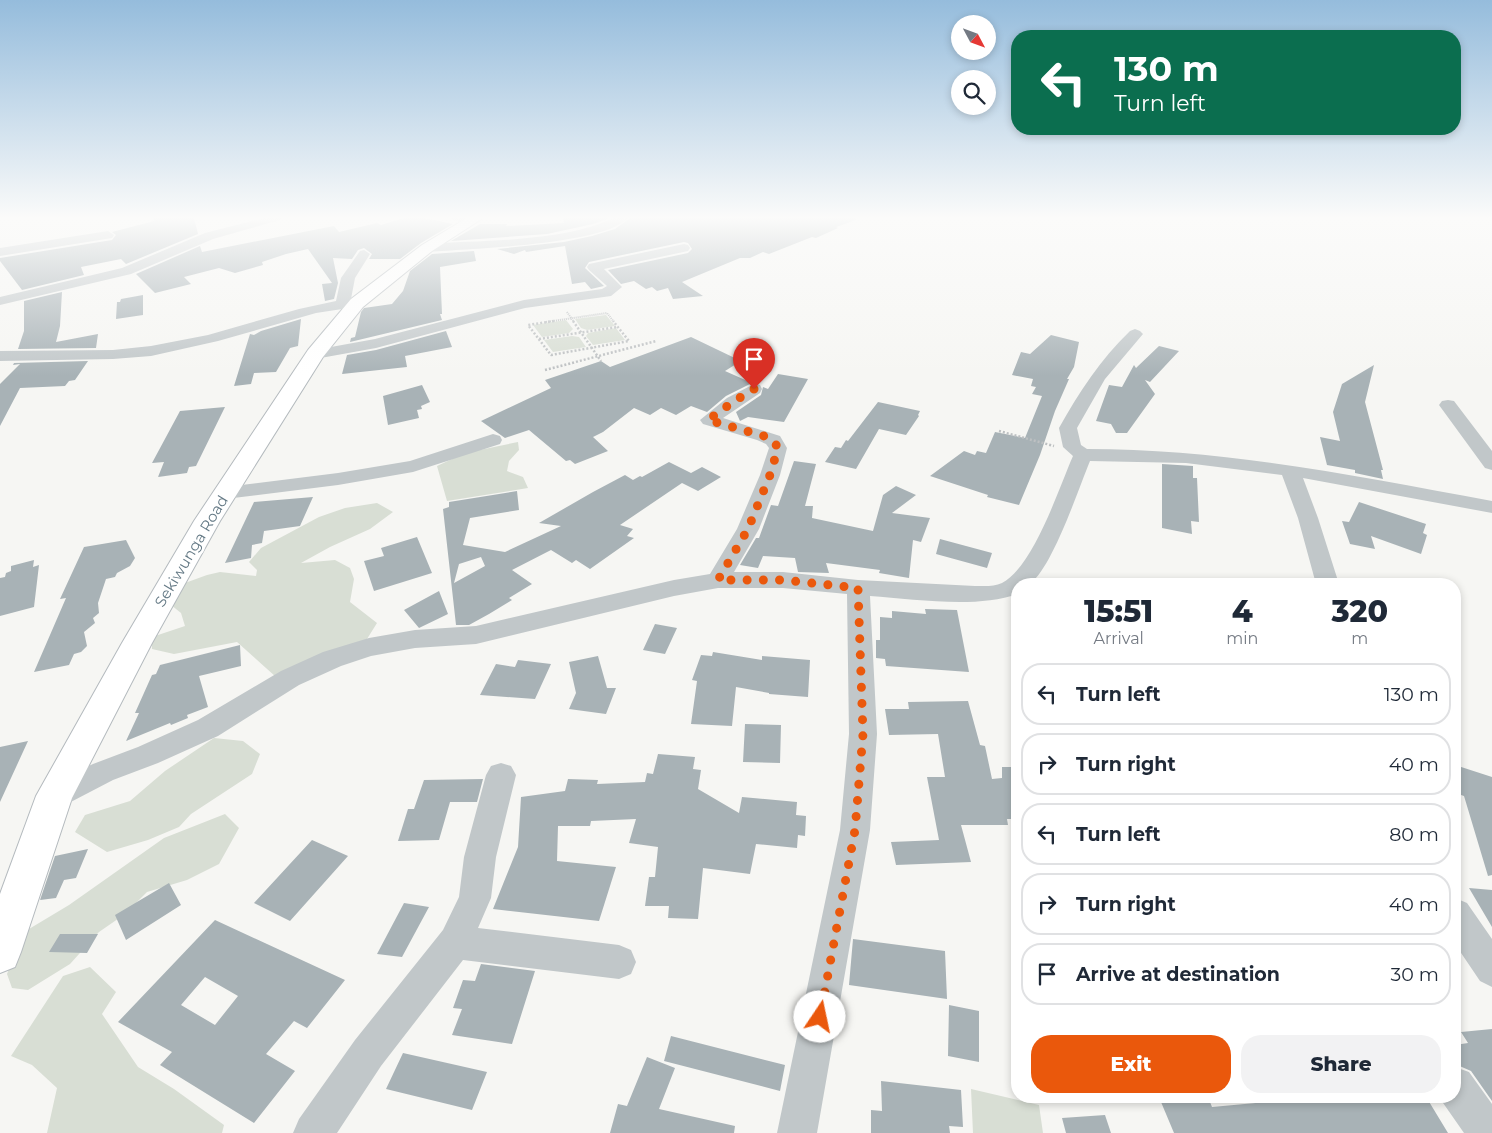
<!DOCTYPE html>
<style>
:root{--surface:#fff;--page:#f2f2f3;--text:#1f2937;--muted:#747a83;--line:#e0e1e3;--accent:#ea580c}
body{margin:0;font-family:Montserrat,sans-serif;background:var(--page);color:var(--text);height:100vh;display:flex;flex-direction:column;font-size:19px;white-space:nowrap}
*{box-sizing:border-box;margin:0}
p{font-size:16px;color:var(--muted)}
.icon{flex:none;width:28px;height:28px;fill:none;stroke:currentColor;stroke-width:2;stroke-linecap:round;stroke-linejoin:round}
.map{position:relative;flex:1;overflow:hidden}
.panel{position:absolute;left:1011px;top:578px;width:450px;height:525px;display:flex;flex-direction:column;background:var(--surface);border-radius:20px;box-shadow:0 2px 8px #0003}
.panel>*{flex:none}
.banner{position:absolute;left:1011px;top:30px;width:450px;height:105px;border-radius:20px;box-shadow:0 2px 8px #0003;background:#0b6e4f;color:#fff;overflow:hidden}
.needle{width:32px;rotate:131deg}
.tools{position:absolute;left:951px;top:15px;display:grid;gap:10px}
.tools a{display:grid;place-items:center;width:45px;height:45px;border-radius:50%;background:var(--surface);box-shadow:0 2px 8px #0003;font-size:25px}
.pin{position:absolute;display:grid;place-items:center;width:42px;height:42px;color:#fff;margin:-51px -21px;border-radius:50% 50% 50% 0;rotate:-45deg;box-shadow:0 0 5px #0007}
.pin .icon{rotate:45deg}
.me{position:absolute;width:55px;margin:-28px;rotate:11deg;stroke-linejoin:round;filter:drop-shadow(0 0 4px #0008)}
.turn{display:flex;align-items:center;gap:18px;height:105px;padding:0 20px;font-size:22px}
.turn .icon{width:65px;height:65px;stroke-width:2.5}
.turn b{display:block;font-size:35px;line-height:42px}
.eta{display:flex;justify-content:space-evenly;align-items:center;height:85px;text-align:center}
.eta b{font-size:30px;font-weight:800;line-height:35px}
.action{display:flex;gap:10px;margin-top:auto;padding:10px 20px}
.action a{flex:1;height:58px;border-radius:20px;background:var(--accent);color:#fff;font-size:20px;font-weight:800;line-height:58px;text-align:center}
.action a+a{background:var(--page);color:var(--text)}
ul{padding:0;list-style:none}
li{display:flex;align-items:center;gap:15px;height:62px;margin:0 10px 8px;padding:0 10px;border:2px solid var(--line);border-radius:20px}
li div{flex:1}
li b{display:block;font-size:19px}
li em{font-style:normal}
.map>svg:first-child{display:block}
.green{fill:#d8ded4}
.building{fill:#a8b2b6;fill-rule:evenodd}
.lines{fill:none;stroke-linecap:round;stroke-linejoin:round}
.secondary-casing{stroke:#b4babe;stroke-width:2}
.path-far1{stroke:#bdc0c2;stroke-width:2;stroke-dasharray:1 1;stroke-linecap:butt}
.path{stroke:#bdc0c2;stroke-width:2.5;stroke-dasharray:2 2;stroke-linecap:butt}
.minor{fill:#c1c7c9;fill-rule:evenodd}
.secondary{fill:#fff;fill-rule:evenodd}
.route{stroke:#ea580c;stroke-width:9;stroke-dasharray:0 16.2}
.labels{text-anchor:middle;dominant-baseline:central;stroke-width:5;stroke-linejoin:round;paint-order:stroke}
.street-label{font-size:15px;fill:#647985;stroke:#fff}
</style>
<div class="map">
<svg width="1492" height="1133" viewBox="0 0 1492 1133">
<rect width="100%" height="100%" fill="#f6f6f3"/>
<path class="green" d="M606,315L615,326L587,330L581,328L575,319Z
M566,320L573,329L569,333L542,337L533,325Z
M616,328L625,340L593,345L586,336L588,333Z
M572,336L579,337L586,347L553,352L544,340Z
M518,442L519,450L509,461L507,471L523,477L528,488L447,501L437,466L465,453Z
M377,503L393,512L370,529L330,547L301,563L335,560L350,568L354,579L350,602L377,623L367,639L276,677L237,642L174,654L152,649V637L185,626L181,613L171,605L185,583L207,575L220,572L256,576L257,570L249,562L261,548L319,517L345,508Z
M214,738L243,741L260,754L252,774L191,814L179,827L148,840L107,852L75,832L85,815L130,801L165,771Z
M225,814L239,828L219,864L187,880L147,892L125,914L99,932L70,964L28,990L12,988L7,974L24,932L69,905L164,838Z
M90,967L116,992L102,1014L138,1067L174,1089L224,1125L222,1133H47L57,1088L32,1065L11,1056L63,976Z
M971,1089L1039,1105L1043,1133H973Z"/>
<path class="building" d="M153,218H194L198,234L126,264L121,259L81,267L84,275L22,290L0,261V258L112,240L116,235L112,232L154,221Z
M403,218H425L453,224L421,243L400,259H369L372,254L364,248L358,250L352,259L333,258L338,283L334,299L325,301L322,284L332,283L308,249L286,254L262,262L263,265L235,273L219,268L184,277L191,284L155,293L136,274L200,246L202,252L334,226L339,232L377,223L381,225Z
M563,218H610L593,224L547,234L451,241L480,224H507L506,226L564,223Z
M630,218H856V220L836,227L838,228L816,238L812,237L769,254L763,252L750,258H740L682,282L703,296L673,299L668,288L657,291L652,287L646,289L634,281L621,284L608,270L688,253L692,249L688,243L684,242L589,262L585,268L604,286L591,289L585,282L572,284L565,246L526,252L525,250L514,254L497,249L564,242L592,236L615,229Z
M474,251L476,261L440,267L442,314H440L442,320L350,342L351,338L355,337L361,312L364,308L392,304L403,291L410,271L432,254Z
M62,292L60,326L56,342L98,334L96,348L18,349L24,331V301Z
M143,295V315L116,319L117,302H120L121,299Z
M301,319L298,346L290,348L276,372L254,373L251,384L234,386L250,334L254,335L261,331Z
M446,331L452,347L405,356L407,367L342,374L347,355L376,350Z
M1051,335L1079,342L1074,367L1067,379H1069L1055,411L1040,455L1019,505L987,497L988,495L930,476L964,451L975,455L977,451L986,453L995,432L1025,438L1042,396L1032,394L1036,387L1031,386L1033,379L1012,375L1021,352L1030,354Z
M691,337L741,361L725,371L752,383L726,396L707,412L691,406L676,415L661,408L650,415L634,408L603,432L593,437L608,451L575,464L570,460L566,461L529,430L505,438L481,421L551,388L545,380L601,361L610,367Z
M1159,346L1179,351L1150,382L1145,380L1155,394L1127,433H1116L1111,424L1096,421L1109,385L1122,387L1134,365L1136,368Z
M88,361L75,380L69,381L65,386L20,388L0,426V384L20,364L13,365L14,363Z
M1374,365L1365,402L1383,470H1381L1383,479L1355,473V470L1327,465L1320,437L1340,441L1333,412L1342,384Z
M778,374L808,379L784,422L748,417L740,421L736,412L761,395L763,387L768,389Z
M422,385L430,402L421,406L422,409L417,410L419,418L388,425L383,396Z
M878,402L920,411L918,415L919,416L906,435L879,429L856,469L825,462L835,447L841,448L846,440L848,441Z
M225,407L196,466L189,467L187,473L158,477L164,462L152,463L180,411Z
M794,461L816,464L805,506H813L812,518L873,531L883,495L896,486L916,495L892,513L930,518L921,542L913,540L909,578L879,573L880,570L826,563L829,573L798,572L795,558L763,556L758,568L740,565L756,538H759L771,505L778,506Z
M669,462L691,473L702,467L721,477L698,491L682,483L620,525L633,529L627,536L634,538L590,569L576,560L572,563L551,550L512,570L532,584L509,598L512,600L489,614L469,625H456L443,509L449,507V502L517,491L519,510L470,518L463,545L505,552L561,526L539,523L593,492L625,475L633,480L640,476L642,477ZM481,557L485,566L454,583L459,564Z
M1162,464L1193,466V478H1197L1199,522L1191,521L1192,534L1162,528Z
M313,497L300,526L264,531L262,543L252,545L251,558L225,563L254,502Z
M1359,502L1426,524L1423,533L1427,535L1421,554L1371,536L1375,549L1350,544L1342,521L1349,522Z
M417,537L432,573L374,591L364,561L384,556L381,548Z
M940,539L992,553L987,568L936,554Z
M126,540L135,558L130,566L117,573L115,577L106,579L98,603L99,613L93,618L95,623L84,632L87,646L81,652L74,654L69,665L34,672L66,598L60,599L84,547Z
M34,560L33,567L39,565L34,607L0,616V578L5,577L6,573L11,571V566Z
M439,591L448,614L419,628L404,610Z
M925,609L957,610L969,672L886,666L885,659L876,658V640H880V617L892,618V611L926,614Z
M655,624L677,628L665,654L643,650Z
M240,645L241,666L199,676L208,707L187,715L188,718L171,725L170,723L126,741L139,713H135L152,675L156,674L160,665Z
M713,652L762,660V656L810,660L808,697L769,694V693L736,687L732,726L691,724L697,681L692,680L701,655L712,656Z
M598,656L607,688H616L606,714L569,709L576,693L569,662Z
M518,660L551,664L535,699L480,695L496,664L515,667Z
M968,701L980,745L985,746L992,779L1002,778V767H1018V819H1007L1008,825H961L971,862L896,865L891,842L939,840L927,777H945L938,734L889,735L885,709H909L908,702Z
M745,724L781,725L780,763L743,762Z
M28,741L0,802V747Z
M658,754L695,757L693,769L701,770L698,789L739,813L742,797L797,802L796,815L806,816L805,836L798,835L797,848L756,844L750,874L703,868L698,919L668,918L669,906H645L649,877H655L658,847L629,843L636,819L591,821L590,826H558L557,861L616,867L599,921L493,909L518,847L521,797L565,791L568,779L598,780L597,784L645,782L647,773L653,774Z
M1455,765L1492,777V875L1488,876L1464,796L1455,793Z
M483,779L477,802H450L439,840L398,841L408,809H414L424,780Z
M312,840L348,856L290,921L254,903Z
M88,849L76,878L64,880L56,898L40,900L55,856Z
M169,883L181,905L126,940L115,915Z
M1469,888L1492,890V927Z
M404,903L429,907L402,957L377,954Z
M215,920L345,980L307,1028L294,1021L266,1054L295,1071L254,1123L160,1065L172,1052L118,1022ZM205,977L238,996L215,1025L181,1005Z
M60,934H98L87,953L49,952Z
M853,939L945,951L947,999L849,985Z
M481,964L535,971L512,1044L452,1035L462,1009L453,1008L463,980L475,981Z
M949,1005L979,1011V1062L948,1056Z
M1492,1029V1101L1471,1071L1455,1064V1045L1468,1043L1461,1032Z
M671,1036L785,1065L780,1091L664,1061Z
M403,1053L487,1072L472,1110L386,1089Z
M647,1057L675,1068L659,1109L735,1126L734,1133H610L618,1104L627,1106Z
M881,1081L961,1090L963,1127L949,1126L950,1133H871V1110L882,1111Z
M1308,1096H1387L1388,1103L1428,1100L1448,1133H1174L1161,1102L1208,1097L1212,1107L1309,1098Z
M1105,1115L1111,1133H1066L1062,1118Z"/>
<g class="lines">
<g class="secondary-casing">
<path id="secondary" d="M467,218H483L432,251L363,307L323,357L220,521L152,643L72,798L21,952L15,967L0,973V894L36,796L122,643L194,521L308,350L351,299L422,245Z"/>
</g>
<path class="path-far1" d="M567,312L574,322
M546,322L607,313L614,322"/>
<path class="path" d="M554,321L528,325L551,355L629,341L613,321
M573,321L601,361
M539,339L617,327
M545,370L656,341
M999,431L1054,446"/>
<path class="minor" d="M264,218H282L280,220L213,239L131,274L0,305V297L122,268L205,233Z
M450,218H470L476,221L470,224L452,220Z
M614,218H628C604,245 466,249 427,252L421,248L427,244C484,240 563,242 614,218Z
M108,231L114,235L112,238L0,256V248Z
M684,244L688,245L690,248L688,251L604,269L622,287L611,296L525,308L376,348L315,359L309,357L307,354L309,351L375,339L524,300L602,289L607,286L589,270L587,267L589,264Z
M364,250L370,254L355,278L351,299L362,300L364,303L362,306L316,313L218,341L151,356L113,359L0,361V351L113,350L151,346L208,335L299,309L336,301L341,278L360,251Z
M1135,329L1140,331L1143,334L1105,379L1077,428L1081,445L1087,449C1225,449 1357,476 1492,501V513L1303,478L1318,518L1339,584H1316L1298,518L1282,475L1186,463L1090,461C1078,490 1053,566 1030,584H1018V594C975,609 915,599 870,596L877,734L870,830L817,1133H777L840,830L849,734L847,594L783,588H718L674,596L476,644L415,648L371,656L341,666L299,685L218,736L158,763L113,780L65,805L54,809L43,805L39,796L43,787L93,764L138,747L198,720L281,671L323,652L369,638L415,630L476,626L674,580L710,574L737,529L760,475L769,448L766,444L757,440L703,424L700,420L727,398L754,384L760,385L762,389L760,393L723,418L780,436L787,448L780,475L759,529L734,572H783L858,580L975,586C984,586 994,587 1002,583C1034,566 1058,490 1073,456L1063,447L1059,428C1079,392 1100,360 1130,331Z
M1448,400L1454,401L1492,451V470L1485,468L1439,405L1442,401Z
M493,434L500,436L502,440L500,444L413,472L338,485L225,499L218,497L215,493L218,489L225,487L338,473L410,461Z
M501,763L511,766L516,775L496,857L491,898L478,928L619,945L631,950L636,962L631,974L619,979L463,960L381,1066L337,1133H293L299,1119L355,1040L443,930L459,897L464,857L486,775L491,766Z
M1455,898L1467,903L1492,939V987L1480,981L1455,944Z
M1455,1067L1469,1072L1492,1104V1133H1464L1441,1100L1440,1096H1455Z"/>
<use href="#secondary" class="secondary"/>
</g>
<linearGradient id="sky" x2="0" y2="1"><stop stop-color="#95bcdc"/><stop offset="0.58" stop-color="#fbfbfa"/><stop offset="1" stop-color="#fbfbfa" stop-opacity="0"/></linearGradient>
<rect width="1492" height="376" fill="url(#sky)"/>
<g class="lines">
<path class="route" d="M754,389L733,402L708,420L764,436L773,440L778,448L770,475L748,529L718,580H783L858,588L863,734L855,830L820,1017"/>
</g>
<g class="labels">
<g class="street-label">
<text transform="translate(191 551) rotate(-59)">Sekiwunga Road</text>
</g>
</g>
</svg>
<div class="tools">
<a><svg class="needle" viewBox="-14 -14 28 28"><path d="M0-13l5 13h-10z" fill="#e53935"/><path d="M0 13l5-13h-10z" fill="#747a83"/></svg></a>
<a><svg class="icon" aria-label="search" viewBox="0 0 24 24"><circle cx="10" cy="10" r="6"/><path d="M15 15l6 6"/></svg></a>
</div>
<div class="pin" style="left:754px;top:389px;background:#d93025"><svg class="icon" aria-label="arrive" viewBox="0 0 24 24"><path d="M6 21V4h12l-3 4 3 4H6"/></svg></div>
<svg class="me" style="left:820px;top:1017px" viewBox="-20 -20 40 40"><circle r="19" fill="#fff"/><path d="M0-13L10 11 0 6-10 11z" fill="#ea580c"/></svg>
<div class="banner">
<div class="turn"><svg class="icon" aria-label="left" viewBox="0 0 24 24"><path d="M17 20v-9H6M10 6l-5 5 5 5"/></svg><div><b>130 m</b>Turn left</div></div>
</div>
<section class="panel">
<div class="eta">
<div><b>15:51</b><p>Arrival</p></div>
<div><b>4</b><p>min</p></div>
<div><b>320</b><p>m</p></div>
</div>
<ul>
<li><svg class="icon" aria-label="left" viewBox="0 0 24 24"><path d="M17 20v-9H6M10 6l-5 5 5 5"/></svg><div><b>Turn left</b></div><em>130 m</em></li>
<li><svg class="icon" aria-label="right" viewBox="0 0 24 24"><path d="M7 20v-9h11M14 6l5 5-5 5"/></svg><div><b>Turn right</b></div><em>40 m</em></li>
<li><svg class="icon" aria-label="left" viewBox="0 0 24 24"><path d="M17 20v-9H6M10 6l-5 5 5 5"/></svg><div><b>Turn left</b></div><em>80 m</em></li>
<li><svg class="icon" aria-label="right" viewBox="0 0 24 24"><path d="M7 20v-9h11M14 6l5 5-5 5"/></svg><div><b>Turn right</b></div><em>40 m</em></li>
<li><svg class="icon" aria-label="arrive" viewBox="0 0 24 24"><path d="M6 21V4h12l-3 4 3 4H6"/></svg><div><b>Arrive at destination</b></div><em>30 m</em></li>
</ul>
<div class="action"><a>Exit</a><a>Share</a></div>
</section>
</div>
